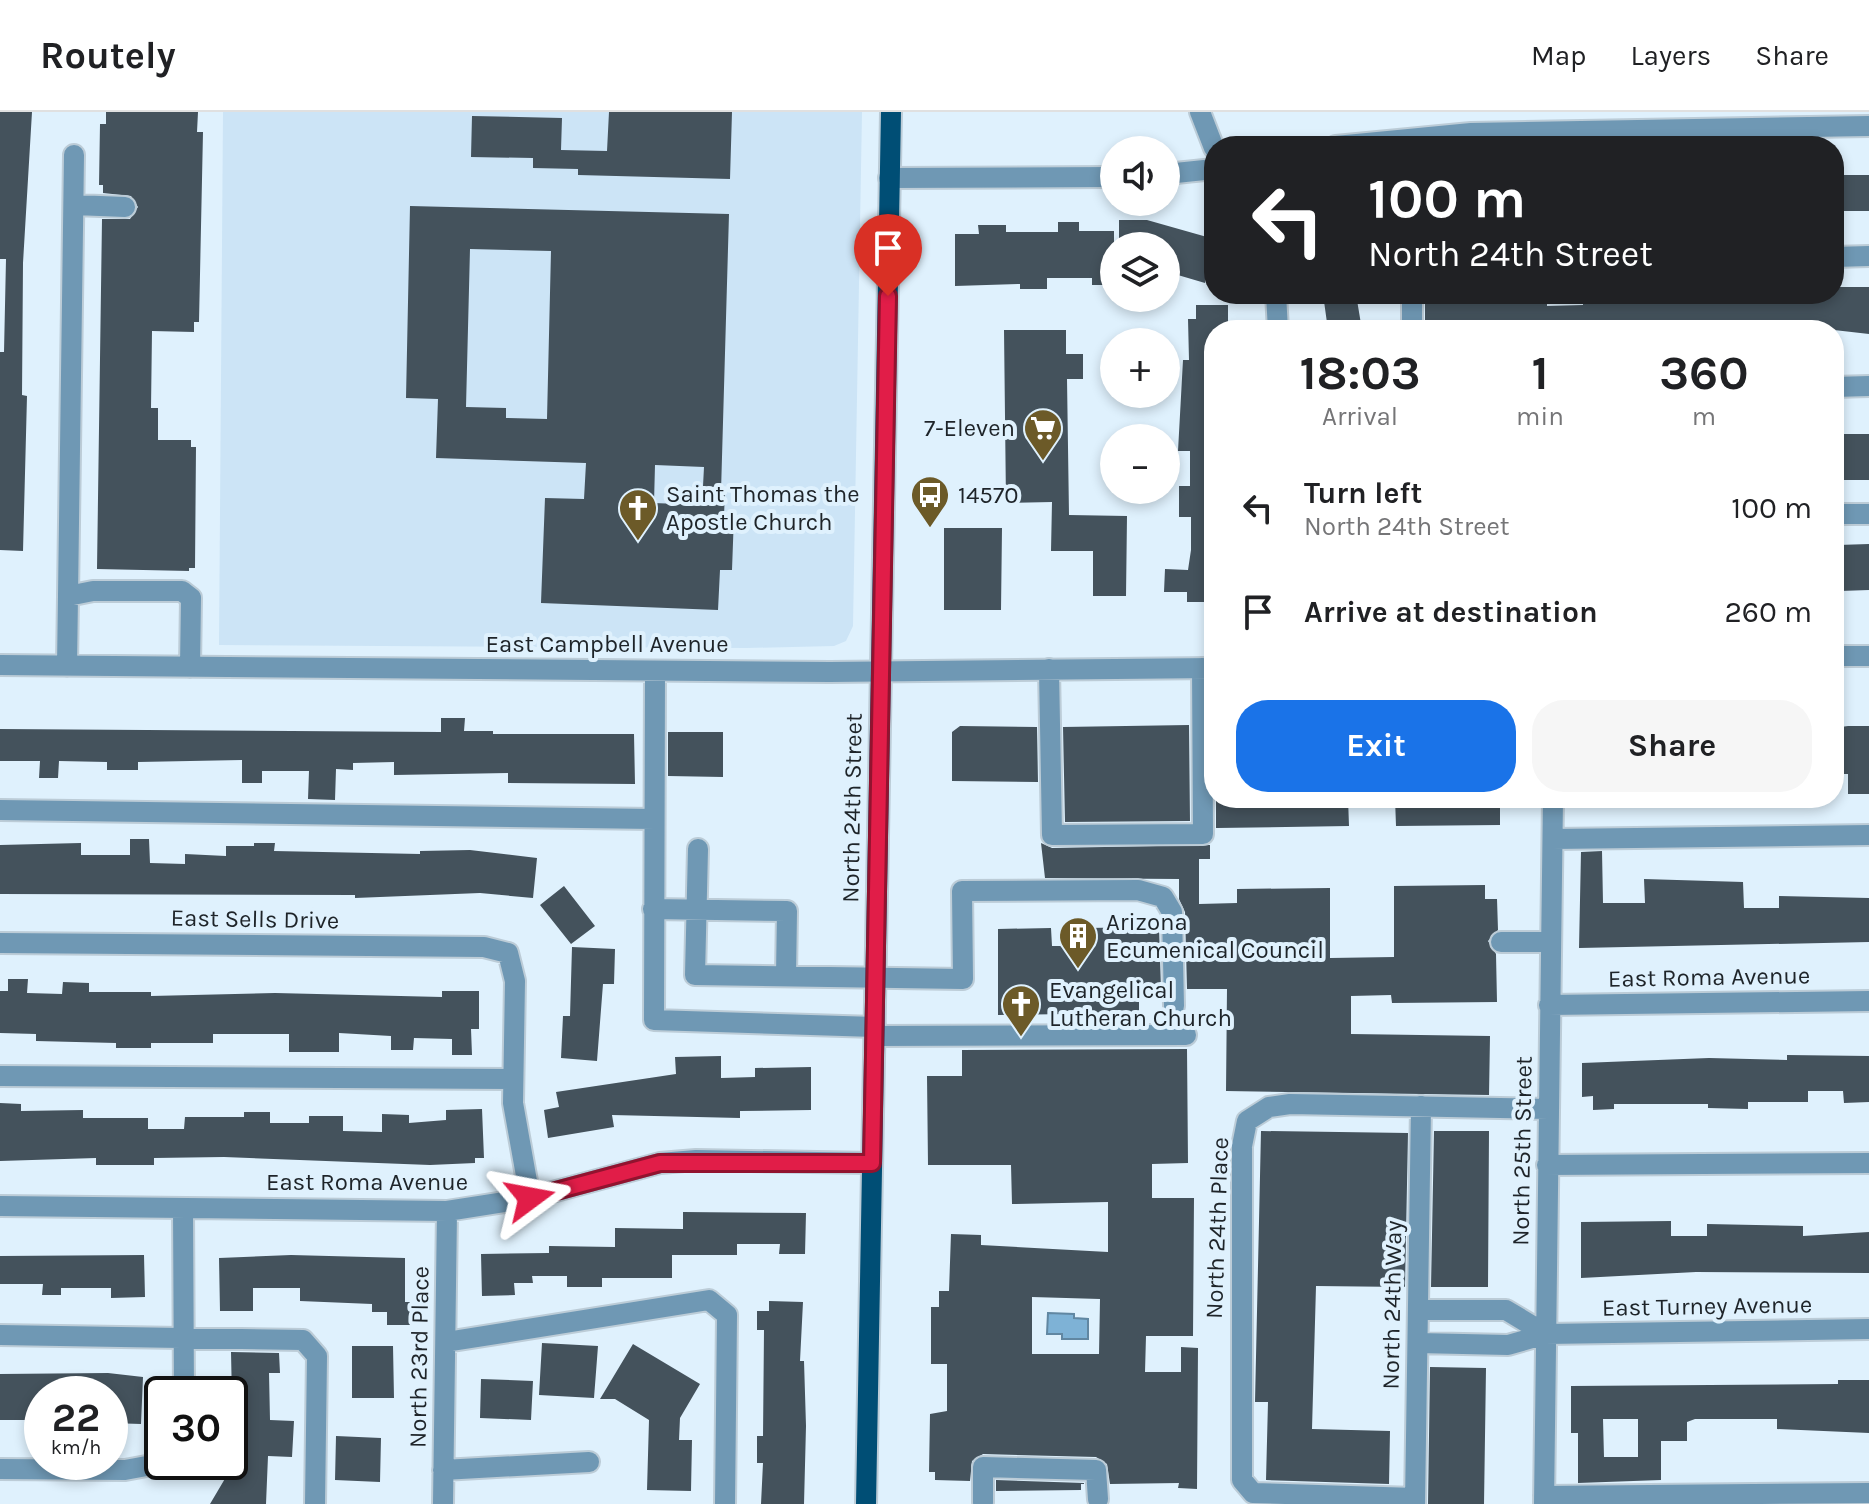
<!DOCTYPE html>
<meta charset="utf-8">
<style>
:root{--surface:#fff;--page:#f6f6f6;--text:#202124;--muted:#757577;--line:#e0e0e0;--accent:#1a73e8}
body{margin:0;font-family:Karla,sans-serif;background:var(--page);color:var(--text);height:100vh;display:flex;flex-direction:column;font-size:30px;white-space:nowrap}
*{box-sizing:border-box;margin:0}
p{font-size:26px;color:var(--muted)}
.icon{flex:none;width:44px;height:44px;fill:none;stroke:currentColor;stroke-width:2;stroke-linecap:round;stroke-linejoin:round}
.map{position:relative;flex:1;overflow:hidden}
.panel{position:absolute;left:1204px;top:208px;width:640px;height:488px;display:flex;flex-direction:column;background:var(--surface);border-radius:32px;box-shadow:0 4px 12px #0003}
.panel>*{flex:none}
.guide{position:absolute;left:1204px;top:24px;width:640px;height:168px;border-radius:32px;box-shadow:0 4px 12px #0003;background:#202124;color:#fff;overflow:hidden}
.buttons{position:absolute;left:1100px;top:24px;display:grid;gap:16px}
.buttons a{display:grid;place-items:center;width:80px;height:80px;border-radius:50%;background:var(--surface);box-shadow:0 4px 12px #0003;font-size:40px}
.speed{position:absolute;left:24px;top:1264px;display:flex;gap:16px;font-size:40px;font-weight:700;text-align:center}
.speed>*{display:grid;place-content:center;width:104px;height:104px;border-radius:50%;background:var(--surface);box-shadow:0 4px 12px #0003;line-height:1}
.speed small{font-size:20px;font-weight:400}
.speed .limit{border:4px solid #111;border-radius:12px;background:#fff;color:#111}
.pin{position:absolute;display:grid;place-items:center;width:68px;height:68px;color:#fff;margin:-82px -34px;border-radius:50% 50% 50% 0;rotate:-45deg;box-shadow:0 0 8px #0007}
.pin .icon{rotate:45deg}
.me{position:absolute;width:88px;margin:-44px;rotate:77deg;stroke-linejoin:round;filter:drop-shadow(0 0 6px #0008)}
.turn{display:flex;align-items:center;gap:28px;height:168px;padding:0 32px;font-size:36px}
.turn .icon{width:104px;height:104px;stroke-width:2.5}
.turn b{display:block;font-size:56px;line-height:68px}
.eta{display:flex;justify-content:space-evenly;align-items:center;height:136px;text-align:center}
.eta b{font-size:48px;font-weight:700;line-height:56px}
.primary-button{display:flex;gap:16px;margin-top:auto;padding:16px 32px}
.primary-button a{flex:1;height:92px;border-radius:32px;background:var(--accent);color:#fff;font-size:32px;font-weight:700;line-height:92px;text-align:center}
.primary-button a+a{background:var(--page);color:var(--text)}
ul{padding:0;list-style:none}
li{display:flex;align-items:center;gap:24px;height:104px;padding:0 32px}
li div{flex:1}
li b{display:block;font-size:30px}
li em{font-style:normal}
header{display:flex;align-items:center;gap:48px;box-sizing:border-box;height:112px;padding:0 40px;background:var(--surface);border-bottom:2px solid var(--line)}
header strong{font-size:38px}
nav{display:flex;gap:44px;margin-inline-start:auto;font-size:28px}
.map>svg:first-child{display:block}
.built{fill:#cce4f6}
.water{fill:#7eb2d6;stroke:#6187a2;stroke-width:2}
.building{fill:#44525c;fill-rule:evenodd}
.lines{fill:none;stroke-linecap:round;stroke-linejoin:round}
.minor-casing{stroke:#bcccd7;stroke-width:24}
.major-casing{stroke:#bcccd7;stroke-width:24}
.minor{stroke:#6f98b4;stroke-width:20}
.major{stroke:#004e75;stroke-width:20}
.route-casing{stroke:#92132f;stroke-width:20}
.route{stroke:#e11d48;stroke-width:14}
.labels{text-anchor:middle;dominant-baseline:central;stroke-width:8;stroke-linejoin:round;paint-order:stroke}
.poi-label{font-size:24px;fill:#1e2429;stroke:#dff1fd;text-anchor:start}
.street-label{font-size:24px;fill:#1e2429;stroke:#dff1fd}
</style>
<header>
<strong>Routely</strong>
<nav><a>Map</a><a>Layers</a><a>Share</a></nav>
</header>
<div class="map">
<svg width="1869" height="1392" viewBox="0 0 1869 1392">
<rect width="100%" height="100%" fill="#dff1fd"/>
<path class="built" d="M223,0H862L853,514L846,529L834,534L747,536L219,533Z"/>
<path class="water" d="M1048,1201L1074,1202V1206L1088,1207V1227H1062V1222H1047Z"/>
<path class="building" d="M0,0H32L23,151L22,283L27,284L23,439L0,438V240H4L6,147H0Z
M106,0H198L197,20H203L199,210H194V220L152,219L151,296H158V328H191V335H196L195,456H189V459L97,457L102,107H130L138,95L131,84L103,81V73H99L100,12H106Z
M609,0H732L730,67L578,63V57L533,56V46L471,45L472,4L562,6L561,38L607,39Z
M1834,63H1869V99H1834Z
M410,94L729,102L721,380L725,381L724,403H734L732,458H720L718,498L541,491L545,386L584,387L586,351L436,346L438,287L406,286ZM470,137L551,139L547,307L506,306V296L466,295ZM655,353L704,355L702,393L654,391Z
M1119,108H1147L1214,127L1205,171L1171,161L1174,149L1166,147V134H1119Z
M1058,110H1079V119H1114V173H1092V166H1047V177H1020V172L955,174V122H979L978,113H1006V120H1058Z
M1834,175H1869V222L1834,218H1425V190L1513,192V182H1547V194L1583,193V182H1619L1620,190H1653V182H1677V189L1780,188V182H1834Z
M1323,182H1356L1362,218H1328Z
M1196,193H1228V218H1214V490H1187V480H1164L1165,457L1188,458L1191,438V405H1179V374H1190V339H1178L1183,248H1189L1188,207H1196Z
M1004,218H1066V242H1083V267H1067L1069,403L1127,404L1126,484H1093V439H1051L1052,390L1006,391Z
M1841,322H1869V368H1841Z
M944,416H1002L1001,498H944Z
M1869,432V478L1840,479L1838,433Z
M441,606H465L464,619H493V622H634L635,672L508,671V661L394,663V650L353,651V658L336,657L335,688L308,687L309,659H262V671H242V648L138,650V658H107V650L59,649L58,666H39L40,649H0V617L441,620Z
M1189,613L1190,709L1065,710L1063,615Z
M960,614L1037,615L1038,670L952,669V620Z
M1848,614H1869V682H1848V662H1834V616Z
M668,620H723V665L668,664Z
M1216,686H1348L1349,714L1216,716Z
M1395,686H1500V713L1396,714Z
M130,727H149L150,751L185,752V742L226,744V734H254V731H275L274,739L420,742V739L470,738L537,746L533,786L480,781L355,786V783L0,782V733L81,731V743H130Z
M1041,731L1052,736L1210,733V747H1199V792L1237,791V777L1330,776V846L1394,845V774L1485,773V787H1497L1498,818L1488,829L1496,842L1497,890L1392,891L1391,883L1351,884V922L1490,924L1489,983L1226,979L1227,877H1187L1185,800L1179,787V767L1045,766Z
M1602,739L1603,791H1645L1644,767L1743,770L1744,796H1779V784L1869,786V830L1579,836L1581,740Z
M564,774L595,814L571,832L540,793Z
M1159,815L1161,877L1157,881H1139V901L998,903V817L1051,816L1052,834H1085V816Z
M572,835L615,837L614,872H603L597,949L561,946L563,904H570Z
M8,867H28L27,881L62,882L63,870L89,871V880H151V884L275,881L442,885V879H479V917H471L472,943H452V927L414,926L413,938H391V924L339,921V940H289V922H213V931H151V936H116V931L36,929V922L0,921V879H8Z
M1187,937L1188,1051L1152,1052V1086H1194L1193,1224H1146L1145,1260H1181V1235L1198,1236L1197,1377L1178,1376L1179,1371L1110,1372L1107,1352L1096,1345L983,1342L972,1349L970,1369L935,1368V1360H929L930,1302L947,1299V1252H931V1195H939V1179H949L951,1122L981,1123V1133L1108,1140V1090L1012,1092L1011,1053H928L927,964H962V938ZM1032,1185L1100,1187L1099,1242H1032Z
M1787,943L1869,944V990L1844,991L1843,979H1808V990H1748V997L1708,996V992H1614V997L1593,998V984L1582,985V951L1709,946L1787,948Z
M721,944V966L755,965V956L811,955V998L740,999V1006L612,1003L614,1015L548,1026L544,998L559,995L556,980L676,962L675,945Z
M0,991L21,992V999L83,998V1006H148V1017H184L185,1005H244V1000H270V1011H309V1004H343V1019L382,1020V1002L409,1003V1011L446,1008V998L482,997L484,1046H475V1051L430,1053L224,1045L154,1046V1053H96V1046L0,1049Z
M1261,1019L1408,1021L1405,1175L1316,1174L1312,1317L1390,1319L1389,1372L1266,1368L1268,1290H1255Z
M1434,1019H1489L1488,1175H1431Z
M683,1100L806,1101L805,1142H779L780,1132H737V1143H672V1166H602V1175H567V1164H532L533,1171H514L515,1183L482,1184L481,1142L549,1141V1134L615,1135V1116L683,1117Z
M1671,1109V1124H1707V1112L1803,1114V1124L1869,1120V1161L1696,1160L1581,1166V1110Z
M144,1143L145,1185L111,1186V1176H61V1183H42L43,1172H0V1144Z
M291,1143L405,1146V1190H410V1213H387V1200H372V1192L300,1189V1176H253V1199H220L219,1146Z
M769,1189L803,1190L800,1249H804L806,1314L804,1392H761L763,1351H757V1324H763L764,1218H757V1199H769Z
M542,1231L598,1234L594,1286L539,1283Z
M633,1232L700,1272L680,1306L679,1328H692L691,1379L647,1378L649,1308L615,1287H600Z
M352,1234H393L394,1286H352Z
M231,1240L279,1241L280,1261H269L270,1308L294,1309L292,1345L268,1344L266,1392H210L236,1348L238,1287H232Z
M1430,1255L1486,1256L1484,1392H1428Z
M108,1261L143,1265L141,1312L110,1311V1282H42V1308H0V1262Z
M481,1267L533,1269L531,1308L480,1306Z
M1838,1268H1869V1321L1777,1317V1307H1695L1687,1310V1329H1661V1368L1578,1371V1321H1571V1274L1838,1272ZM1603,1307H1638V1345H1604Z
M336,1324L381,1326L380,1370L335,1368Z
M996,1368L1084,1371V1372H1081V1378L996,1379Z"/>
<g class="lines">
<g class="minor-casing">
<path id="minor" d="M1200,0L1214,36
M1336,34L1471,21L1869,14
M1166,62L1214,57
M889,66L1114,65
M75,93L125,95
M1834,145L1869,144
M1276,182L1278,218
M1412,218V182
M1834,275L1869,274
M1834,402H1869
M68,484L74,43
M1834,544H1869
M0,553L830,560L1214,556
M67,554L68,484L93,479H182L191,486L190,555
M1049,557L1052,723L1203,722L1202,556
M655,559L654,908L875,915
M0,698L654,707
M1553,727L1869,723
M698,737L695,863L963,867L962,779L1138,778L1163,785L1172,800L1174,894
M653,797L787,799L786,864
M1501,830H1551
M0,831L484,835L508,841L515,869L513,991L530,1086
M1549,893L1869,889
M875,924L1186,923
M0,964L512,967
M1547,1053L1869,1051
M0,1094L447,1099L530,1086L660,1051L696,1048L872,1051
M183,1096L184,1282
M1418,1198H1506L1546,1222
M0,1223L303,1228L317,1244L315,1392
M446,1230L709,1188L727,1203L725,1392
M1418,1231L1508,1233L1546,1222L1869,1217
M0,1357L125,1358L168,1350
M443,1358L589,1350
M1544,1384L1869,1381
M1415,1386L1253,1381L1242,1368V1034L1247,1009L1269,995L1290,992L1548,997
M983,1390V1355L1096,1358L1098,1387
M443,1392L447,1099
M1415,1392L1421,994
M1544,1392L1553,686"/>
</g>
<g class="major-casing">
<path id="major" d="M866,1392L891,0"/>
</g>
<use href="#minor" class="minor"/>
<use href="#major" class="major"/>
</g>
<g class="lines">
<g class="route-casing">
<path id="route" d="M530,1086L660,1051H872L888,184"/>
</g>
<use href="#route" class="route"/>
</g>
<defs>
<g id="supermarket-pin" transform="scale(2)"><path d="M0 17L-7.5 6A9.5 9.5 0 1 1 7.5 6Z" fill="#6c5a28" stroke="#dff1fd"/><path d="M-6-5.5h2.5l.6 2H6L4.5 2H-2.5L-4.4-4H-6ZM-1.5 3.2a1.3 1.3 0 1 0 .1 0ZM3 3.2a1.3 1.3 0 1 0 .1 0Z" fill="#fff"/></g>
<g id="bus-pin" transform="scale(2)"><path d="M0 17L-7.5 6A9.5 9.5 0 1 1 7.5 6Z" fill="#6c5a28" stroke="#dff1fd"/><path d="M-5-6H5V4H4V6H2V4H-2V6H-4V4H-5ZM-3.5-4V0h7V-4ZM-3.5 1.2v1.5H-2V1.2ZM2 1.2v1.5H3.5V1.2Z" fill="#fff"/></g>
<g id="church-pin" transform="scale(2)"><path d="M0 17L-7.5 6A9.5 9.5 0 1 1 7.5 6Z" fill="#6c5a28" stroke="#dff1fd"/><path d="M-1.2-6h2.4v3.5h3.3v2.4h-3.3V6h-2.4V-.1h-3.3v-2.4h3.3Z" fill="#fff"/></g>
<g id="building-pin" transform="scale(2)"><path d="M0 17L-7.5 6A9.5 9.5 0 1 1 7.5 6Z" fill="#6c5a28" stroke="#dff1fd"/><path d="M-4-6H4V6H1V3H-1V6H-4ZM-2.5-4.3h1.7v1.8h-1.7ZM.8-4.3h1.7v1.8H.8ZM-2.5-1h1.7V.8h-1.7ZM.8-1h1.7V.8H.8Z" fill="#fff"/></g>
</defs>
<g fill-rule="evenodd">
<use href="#supermarket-pin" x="1043" y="316"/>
<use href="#bus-pin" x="930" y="383"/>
<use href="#church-pin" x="638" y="396"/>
<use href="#building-pin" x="1078" y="824"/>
<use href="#church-pin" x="1021" y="892"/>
</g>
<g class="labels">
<g class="poi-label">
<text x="1015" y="316" text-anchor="end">7-Eleven</text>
<text x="666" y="382">Saint Thomas the<tspan x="666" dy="28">Apostle Church</tspan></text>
<text x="958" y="383">14570</text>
<text x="1106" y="810">Arizona<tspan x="1106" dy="28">Ecumenical Council</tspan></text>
<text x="1049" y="878">Evangelical<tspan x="1049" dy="28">Lutheran Church</tspan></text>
</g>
<g class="street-label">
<text x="607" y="532">East Campbell Avenue</text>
<text transform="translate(852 696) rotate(-89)">North 24th Street</text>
<text transform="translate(255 807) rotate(1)">East Sells Drive</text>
<text transform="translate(1709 865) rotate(-1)">East Roma Avenue</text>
<text transform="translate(1522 1039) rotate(-89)">North 25th Street</text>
<text x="367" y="1070">East Roma Avenue</text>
<text transform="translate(1217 1116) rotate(-88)">North 24th Place</text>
<text transform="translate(1392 1193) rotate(-89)">North 24th Way</text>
<text transform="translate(1707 1194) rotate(-1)">East Turney Avenue</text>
<text transform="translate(419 1245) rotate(-89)">North 23rd Place</text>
</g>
</g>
</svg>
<div class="buttons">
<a><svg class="icon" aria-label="sound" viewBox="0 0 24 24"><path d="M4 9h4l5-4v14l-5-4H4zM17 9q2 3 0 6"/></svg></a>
<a><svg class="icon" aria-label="layers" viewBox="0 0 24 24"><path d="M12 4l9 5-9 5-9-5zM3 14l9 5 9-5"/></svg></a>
<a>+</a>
<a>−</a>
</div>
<div class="speed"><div>22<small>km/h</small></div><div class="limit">30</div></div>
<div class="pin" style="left:888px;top:184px;background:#d93025"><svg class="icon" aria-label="arrive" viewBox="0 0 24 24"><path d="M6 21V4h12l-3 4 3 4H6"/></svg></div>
<svg class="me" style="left:530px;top:1086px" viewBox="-20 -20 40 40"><path d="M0-17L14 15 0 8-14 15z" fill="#e11d48" stroke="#fff" stroke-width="4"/></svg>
<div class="guide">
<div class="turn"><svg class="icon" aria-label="left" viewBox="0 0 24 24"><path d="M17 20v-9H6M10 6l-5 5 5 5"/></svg><div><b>100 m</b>North 24th Street</div></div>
</div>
<section class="panel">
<div class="eta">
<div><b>18:03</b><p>Arrival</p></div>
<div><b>1</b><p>min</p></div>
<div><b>360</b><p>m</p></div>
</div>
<ul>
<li><svg class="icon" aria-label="left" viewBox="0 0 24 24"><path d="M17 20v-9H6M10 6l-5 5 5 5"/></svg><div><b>Turn left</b><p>North 24th Street</p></div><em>100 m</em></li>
<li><svg class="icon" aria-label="arrive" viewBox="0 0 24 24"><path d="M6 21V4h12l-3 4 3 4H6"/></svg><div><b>Arrive at destination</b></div><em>260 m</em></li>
</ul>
<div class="primary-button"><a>Exit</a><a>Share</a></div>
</section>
</div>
